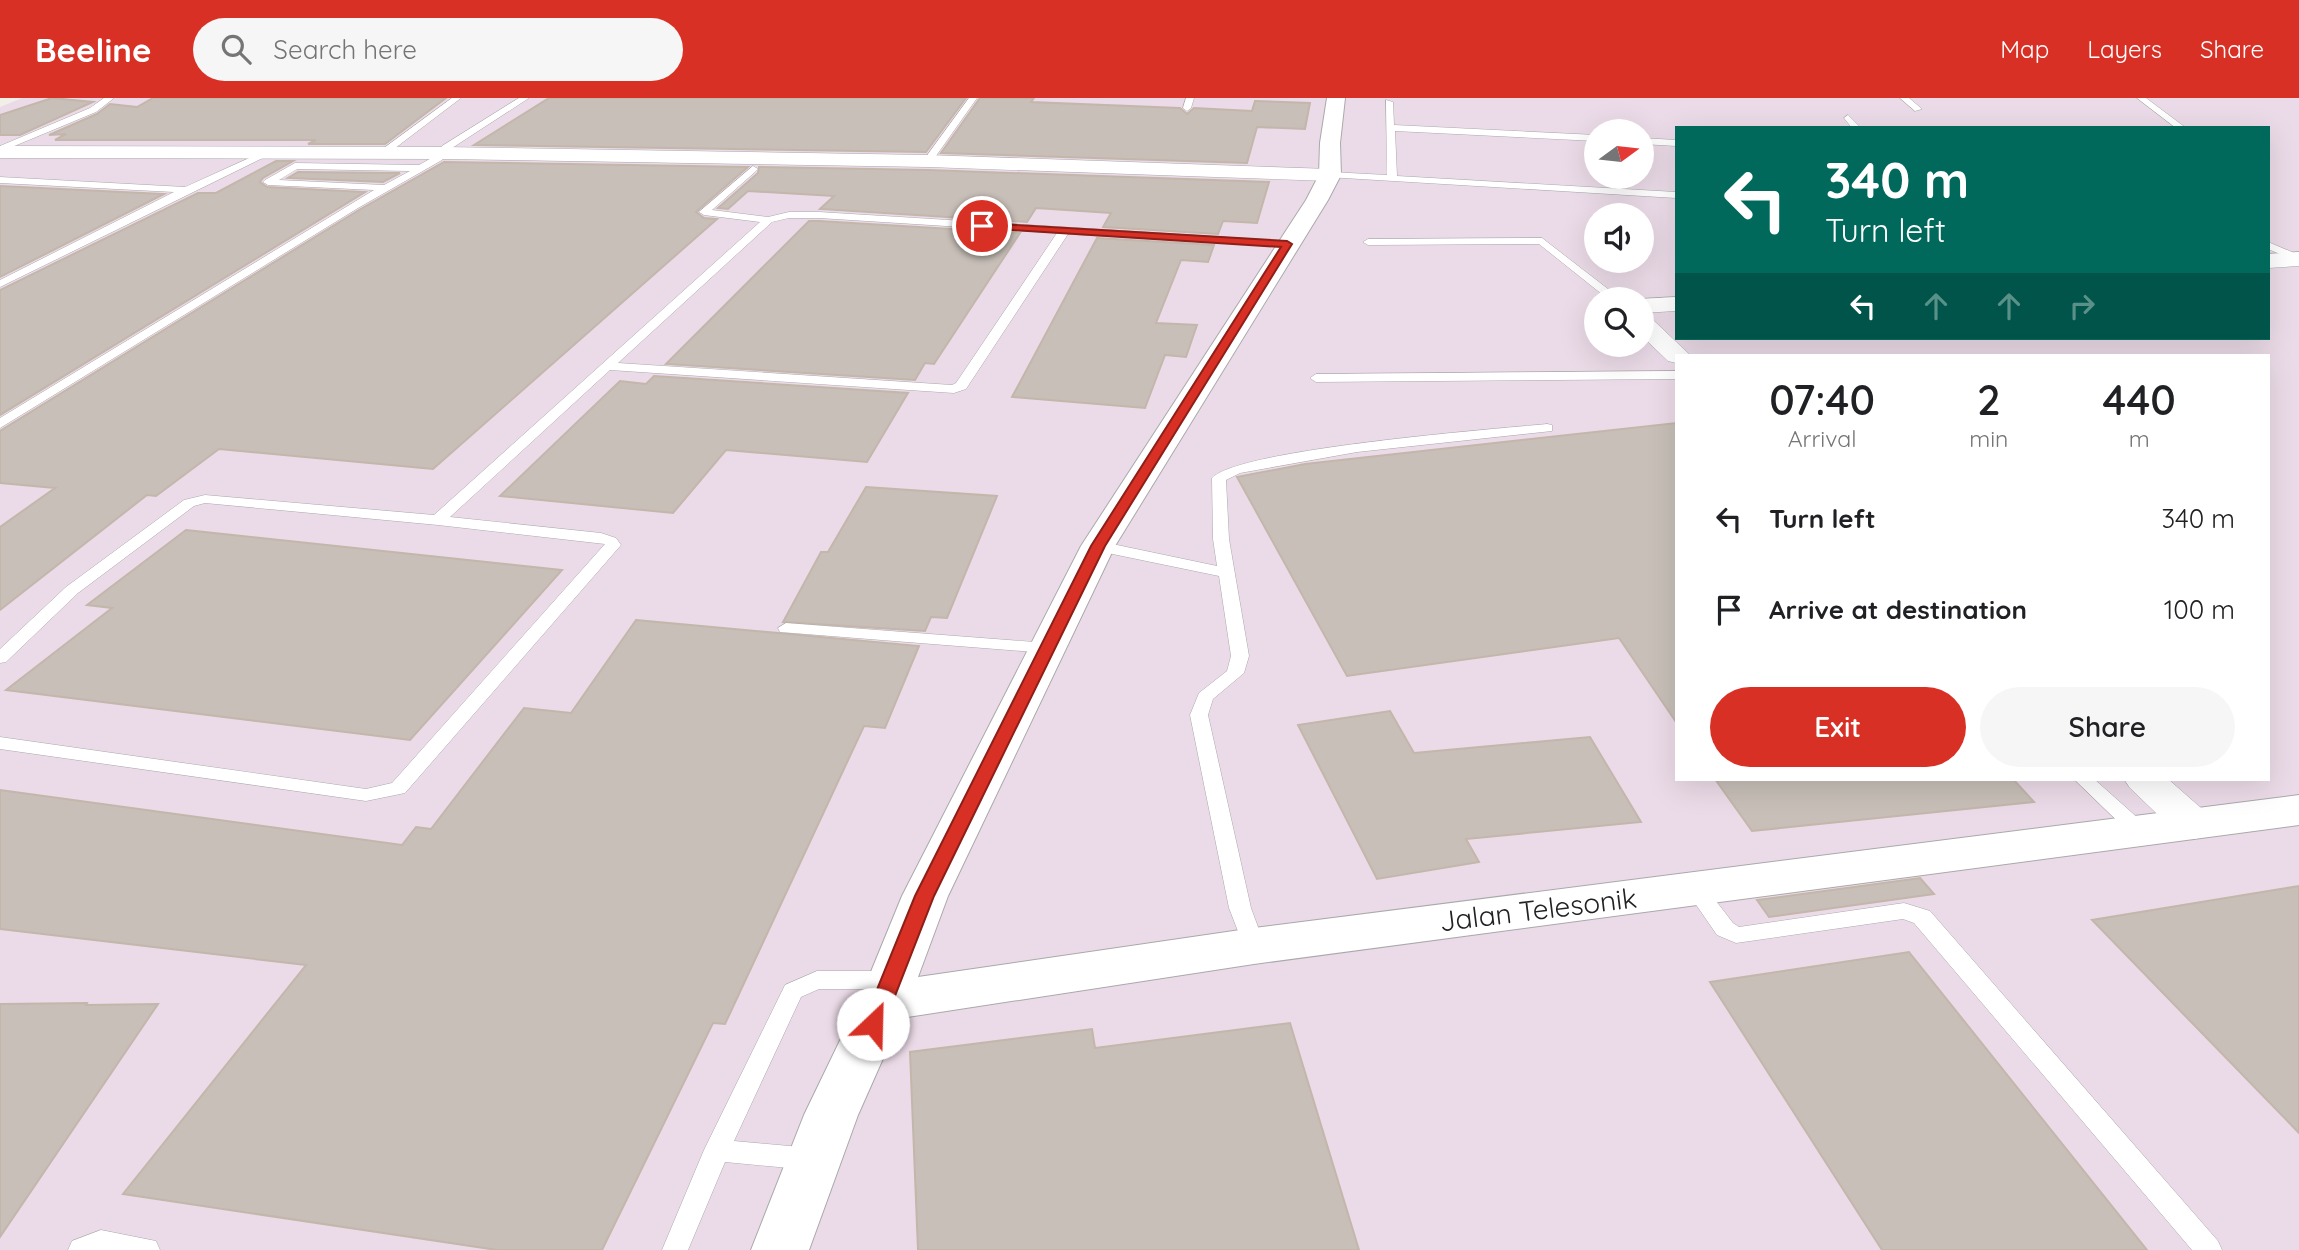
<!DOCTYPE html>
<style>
:root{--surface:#fff;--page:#f6f6f6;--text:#202124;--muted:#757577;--accent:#d93025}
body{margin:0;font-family:Quicksand,sans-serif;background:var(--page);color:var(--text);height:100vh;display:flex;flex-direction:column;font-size:26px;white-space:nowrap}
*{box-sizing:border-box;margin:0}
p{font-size:23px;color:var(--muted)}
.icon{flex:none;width:38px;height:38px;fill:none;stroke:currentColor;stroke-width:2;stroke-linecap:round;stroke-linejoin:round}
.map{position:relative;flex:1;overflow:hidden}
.side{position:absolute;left:1675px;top:256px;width:595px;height:427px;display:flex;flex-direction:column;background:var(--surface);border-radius:0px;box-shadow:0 7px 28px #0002}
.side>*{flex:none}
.top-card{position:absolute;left:1675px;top:28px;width:595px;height:214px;border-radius:0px;box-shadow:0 7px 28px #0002;background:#00695c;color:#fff;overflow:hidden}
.needle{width:46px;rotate:75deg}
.tools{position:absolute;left:1584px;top:21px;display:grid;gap:14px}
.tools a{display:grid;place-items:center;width:70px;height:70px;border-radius:50%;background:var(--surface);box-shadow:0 7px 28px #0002;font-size:35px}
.pin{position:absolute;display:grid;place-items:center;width:60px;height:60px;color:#fff;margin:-30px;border:4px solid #fff;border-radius:50%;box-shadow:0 2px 7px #0007}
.me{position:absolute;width:77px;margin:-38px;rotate:24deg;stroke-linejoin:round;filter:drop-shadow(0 0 5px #0008)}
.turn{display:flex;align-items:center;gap:24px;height:147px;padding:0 35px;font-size:32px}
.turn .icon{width:91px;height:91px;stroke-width:2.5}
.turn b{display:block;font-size:49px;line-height:60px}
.lanes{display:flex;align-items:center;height:66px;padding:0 35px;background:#0003;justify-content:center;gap:35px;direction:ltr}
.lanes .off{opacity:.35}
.eta{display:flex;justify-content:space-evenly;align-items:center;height:119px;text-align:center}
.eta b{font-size:42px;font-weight:600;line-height:49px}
.primary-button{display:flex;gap:14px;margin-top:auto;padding:14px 35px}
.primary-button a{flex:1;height:80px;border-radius:42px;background:var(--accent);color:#fff;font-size:28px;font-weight:600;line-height:80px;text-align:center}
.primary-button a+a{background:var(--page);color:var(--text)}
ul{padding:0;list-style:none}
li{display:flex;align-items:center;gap:21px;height:91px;padding:0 35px}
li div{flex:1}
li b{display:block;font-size:26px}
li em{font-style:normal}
header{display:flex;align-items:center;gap:42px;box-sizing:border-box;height:98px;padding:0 35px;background:var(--accent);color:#fff}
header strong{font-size:33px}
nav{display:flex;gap:38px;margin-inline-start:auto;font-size:24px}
.search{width:490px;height:63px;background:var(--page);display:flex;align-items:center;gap:18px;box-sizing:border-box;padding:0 24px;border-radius:38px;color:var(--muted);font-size:26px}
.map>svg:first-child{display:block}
.industrial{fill:#ebdbe8;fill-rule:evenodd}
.building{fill:#c7bfb8;stroke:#c4b6ab;stroke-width:2}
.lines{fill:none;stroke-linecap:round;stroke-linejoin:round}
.service-casing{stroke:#a9a9a9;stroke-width:1}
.minor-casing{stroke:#a9a9a9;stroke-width:1}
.tertiary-casing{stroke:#a9a9a9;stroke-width:2}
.service{fill:#fff;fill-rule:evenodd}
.minor{fill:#fff;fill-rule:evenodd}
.tertiary{fill:#fff;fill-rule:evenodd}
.route{fill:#d93025;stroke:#8d1f18;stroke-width:2}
.labels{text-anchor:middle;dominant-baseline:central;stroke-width:7;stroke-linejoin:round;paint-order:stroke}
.near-street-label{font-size:28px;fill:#222;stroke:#fff}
</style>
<header>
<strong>Beeline</strong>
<div class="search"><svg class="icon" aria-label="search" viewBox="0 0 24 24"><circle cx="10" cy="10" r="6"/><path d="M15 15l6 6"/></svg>Search here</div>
<nav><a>Map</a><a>Layers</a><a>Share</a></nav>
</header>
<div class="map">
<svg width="2299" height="1152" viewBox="0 0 2299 1152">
<rect width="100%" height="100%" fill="#f2efe9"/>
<path class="industrial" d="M22,0H2299V1152H0V9ZM1676,30H2268V240H1676ZM1596,33H1642V79H1596ZM1596,117H1642V163H1596ZM1596,201H1642V247H1596ZM1676,257H2268V681H1676Z"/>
<path class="building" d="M52,0L93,4L20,37H0V17Z
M153,0H446L385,46H308L316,42H55L66,36L49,37L97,16L110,6L137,9Z
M549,0H966L926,54L474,47Z
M980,0H1034L1031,4L1180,10L1187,16L1194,10L1252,13L1255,3L1310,5L1305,31L1257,29L1247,65L941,55Z
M276,63H293L263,80L260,84L267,89L365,94L0,317V192L198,95H216Z
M444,64L748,69L696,114L704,120L717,121L433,371L219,351L156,398L147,397L0,512V429L55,390L0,385V333L359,112Z
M759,69L928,72L1269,84L1257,125L1223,123L1218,136L1103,129L1111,115L1036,110L1027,124L820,111L834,98L748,93L728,111L718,110L758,75Z
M298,74L400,75L383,84L288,80Z
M0,88L164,96L0,179Z
M809,123H819L1020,135L934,266L925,265L915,282L666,266Z
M1097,140L1214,147L1208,164L1181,162L1156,225L1197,227L1186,259L1165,257L1145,310L1012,299Z
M654,278L908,295L867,364L726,352L673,415L500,398L620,283L646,286Z
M1676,325V624L1619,540L1347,578L1237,379L1305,366Z
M866,389L997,398L947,520L931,519L925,533L783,524L821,454H828Z
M186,432L562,472L410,642L6,592L112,510L87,507Z
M636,522L919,548L885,630L864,628L725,926L713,925L602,1152H497L123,1096L306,867L0,831V692L402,747L416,729L431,731L524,610L571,615Z
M1390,613L1414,655L1590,639L1641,724L1466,741L1479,764L1377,781L1298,627Z
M1715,681H2013L2034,704L1752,733Z
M1920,780L1934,796L1769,819L1757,802Z
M2299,788V1035L2092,822Z
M1909,854L2147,1152H1882L1710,884Z
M87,905L86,907L158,906L0,1139V906Z
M1290,925L1359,1152H918L910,954L1092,931L1095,950Z"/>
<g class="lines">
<g class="service-casing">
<path id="service" d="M104,0H114L96,14L0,54V48L90,10Z
M452,0H461L386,57H380V53Z
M519,0H529L449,52L442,62L358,110L0,330V320L374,92L268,87L263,84L265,82L295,65L419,67L435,58L442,48ZM297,71L410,73L384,87L279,82Z
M969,0H977L931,65H925L923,63Z
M1186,0H1194L1191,10L1187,13L1183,10Z
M1900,0H1909L1922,11L1915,13Z
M2137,0H2146L2186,30H2176Z
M1386,2L1393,4L1394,27L1596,37V43L1395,33L1397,78L1676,94V100L1327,79L1325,77L1330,74L1387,77Z
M1848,17L1861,30H1852L1844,20Z
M1642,40L1676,42V48L1642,46Z
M267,52L275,54L0,189V182L174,94L0,85V79L185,89Z
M753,68L758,71L756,73L712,112L768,119L789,114H819L1287,143L1292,146L1287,149L1068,136L966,291L954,295L610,272L450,419L601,435L616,440L621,447L405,695L366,703L0,651V639L366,691L392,685L605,446L438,427L205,405L194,408L78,495L6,564L0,565V551L66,489L184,402L205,397L434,417L760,124L704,117L699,114ZM789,120H819L1057,135L956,285L952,287L618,265L772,124Z
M1542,140L1621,201H1608L1539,146L1368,147L1363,144L1368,141Z
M2268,144L2299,157V164L2268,151Z
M1676,273V281L1316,284L1310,280L1316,276Z
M1547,326L1552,327V333L1357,354L1240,375L1226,382L1229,441L1249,558L1244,575L1213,601L1208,617L1251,810L1265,848L1262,854L1254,856L1246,854L1229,810L1190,617L1199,595L1227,573L1231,558L1219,478L1098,453L1090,448L1098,443L1217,468L1213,441L1212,380C1239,351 1494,331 1547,326Z
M786,525L1047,545L1056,550L1047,555L780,534L778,530Z
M2074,681H2094L2148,729L2151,734L2148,739H2134Z
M1695,783L1702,785L1733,825L1739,829L1904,805L1930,813L2218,1143L2222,1152H2192L1914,825L1903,821L1736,845L1717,837L1688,795L1685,790L1688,785Z
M817,873H891L899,876L902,882L899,888L891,891H819L801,899L734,1043L811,1050L820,1053L824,1061L820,1069L811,1072L725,1064L688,1152H662L704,1052L785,887Z
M101,1132L156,1143L160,1152H68L72,1143Z"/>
</g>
<g class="minor-casing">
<path id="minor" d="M0,48L443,49L928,57L1330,71L1337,73L1340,77L1337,81L1330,83L928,69L443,61L0,60Z
M2299,154V168L2268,170V156Z
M1676,199V213L1642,215L1640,201Z
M1642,217L1651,220L1690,257H1676V265L1668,263L1642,238Z
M2124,681H2168L2209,717L2215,727L2209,737L2194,741L2179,737L2130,690Z"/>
</g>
<g class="tertiary-casing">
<path id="tertiary" d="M1327,0H1345L1340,45L1341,77L1328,102L1115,448L948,798L918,879L1254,830L2299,697V727L1254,866L901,920L858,1017L809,1152H751L804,1017L859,903L902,798L1081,448L1306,102L1319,77L1320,45Z"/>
</g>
<use href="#service" class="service"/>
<use href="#minor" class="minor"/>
<use href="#tertiary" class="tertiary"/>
</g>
<path class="route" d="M982,125L1287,143L1292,146L1105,448L934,798L884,926L881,932L873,935L866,932L863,926L915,798L1091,448L1281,149L979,130V126Z"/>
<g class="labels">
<g class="near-street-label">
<text transform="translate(1538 811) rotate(-7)">Jalan Telesonik</text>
</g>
</g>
</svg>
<div class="tools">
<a><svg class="needle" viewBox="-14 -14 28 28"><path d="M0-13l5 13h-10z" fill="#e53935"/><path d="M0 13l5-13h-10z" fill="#757577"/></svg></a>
<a><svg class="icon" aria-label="sound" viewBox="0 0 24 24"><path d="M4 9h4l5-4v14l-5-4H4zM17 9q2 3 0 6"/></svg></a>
<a><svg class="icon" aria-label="search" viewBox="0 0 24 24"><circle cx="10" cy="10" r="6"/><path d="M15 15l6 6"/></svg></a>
</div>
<div class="pin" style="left:982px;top:128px;background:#d93025"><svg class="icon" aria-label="arrive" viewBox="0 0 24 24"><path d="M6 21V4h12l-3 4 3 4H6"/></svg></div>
<svg class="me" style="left:873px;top:926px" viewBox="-20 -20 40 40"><circle r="19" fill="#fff"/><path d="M0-13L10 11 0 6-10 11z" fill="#d93025"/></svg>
<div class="top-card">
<div class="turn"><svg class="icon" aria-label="left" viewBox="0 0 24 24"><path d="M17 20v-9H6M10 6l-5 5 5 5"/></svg><div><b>340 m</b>Turn left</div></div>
<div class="lanes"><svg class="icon" aria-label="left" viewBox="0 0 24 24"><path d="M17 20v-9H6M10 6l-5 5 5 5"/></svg><svg class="icon off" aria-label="ahead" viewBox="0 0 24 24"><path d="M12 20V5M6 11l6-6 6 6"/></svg><svg class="icon off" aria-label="ahead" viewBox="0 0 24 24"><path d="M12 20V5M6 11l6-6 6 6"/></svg><svg class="icon off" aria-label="right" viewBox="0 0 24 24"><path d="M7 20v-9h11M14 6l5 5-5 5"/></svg></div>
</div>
<section class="side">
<div class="eta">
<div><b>07:40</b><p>Arrival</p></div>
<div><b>2</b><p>min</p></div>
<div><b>440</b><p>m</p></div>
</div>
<ul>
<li><svg class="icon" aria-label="left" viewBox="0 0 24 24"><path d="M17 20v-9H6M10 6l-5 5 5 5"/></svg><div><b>Turn left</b></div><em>340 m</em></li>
<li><svg class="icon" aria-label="arrive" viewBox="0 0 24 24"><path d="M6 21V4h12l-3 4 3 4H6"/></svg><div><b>Arrive at destination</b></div><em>100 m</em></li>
</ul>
<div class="primary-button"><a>Exit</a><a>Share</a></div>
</section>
</div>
